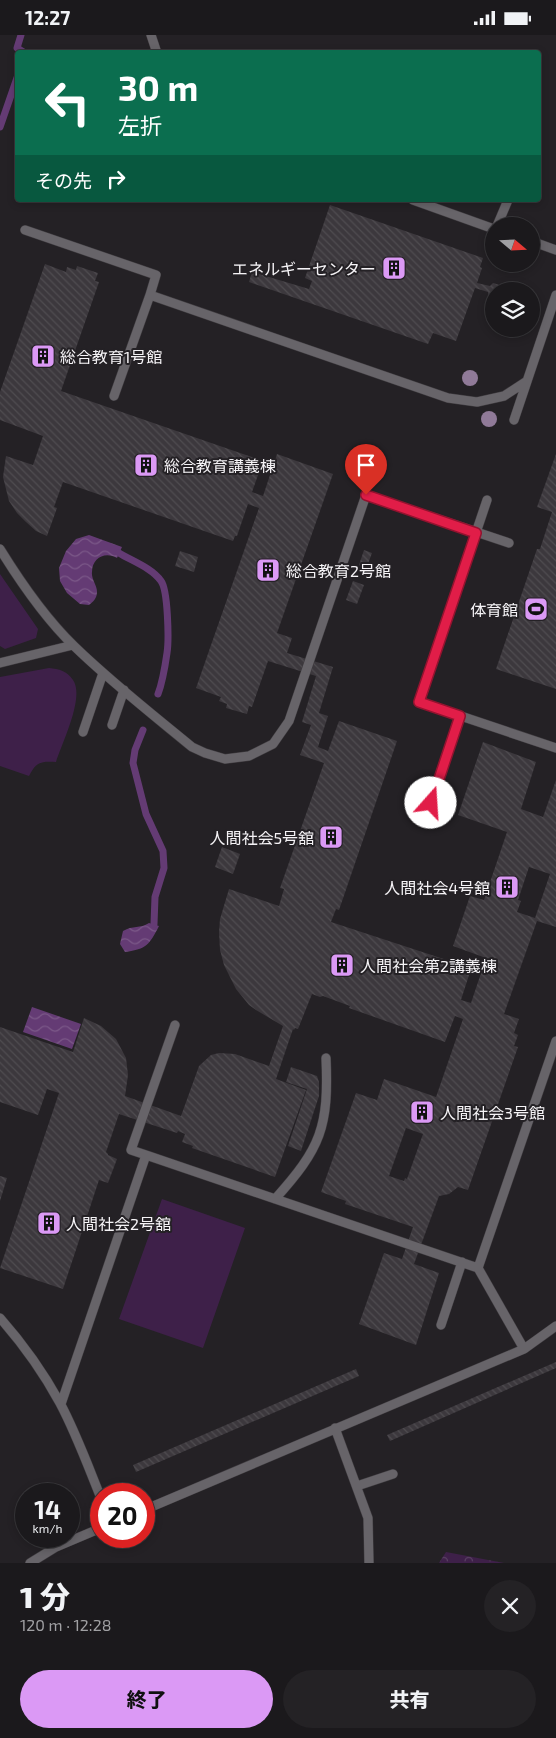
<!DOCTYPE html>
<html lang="ja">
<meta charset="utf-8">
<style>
:root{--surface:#1b191c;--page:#242225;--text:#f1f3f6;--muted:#a0a0a3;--line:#39383b;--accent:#db99f5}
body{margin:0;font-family:"Exo 2","Noto Sans JP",sans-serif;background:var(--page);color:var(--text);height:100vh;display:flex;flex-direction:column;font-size:19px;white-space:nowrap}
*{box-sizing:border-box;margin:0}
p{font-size:16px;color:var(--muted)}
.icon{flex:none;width:28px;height:28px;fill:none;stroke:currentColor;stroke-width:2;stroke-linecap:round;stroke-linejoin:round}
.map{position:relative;height:1528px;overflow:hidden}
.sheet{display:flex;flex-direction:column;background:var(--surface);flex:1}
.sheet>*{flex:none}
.guide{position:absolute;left:15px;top:15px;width:526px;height:152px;border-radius:5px;box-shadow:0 2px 8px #0003,0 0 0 1px var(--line);background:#0b6e4f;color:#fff;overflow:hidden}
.needle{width:32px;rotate:109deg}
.controls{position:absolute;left:485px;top:182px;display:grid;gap:10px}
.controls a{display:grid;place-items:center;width:55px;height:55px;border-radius:50%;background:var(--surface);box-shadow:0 2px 8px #0003,0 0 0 1px var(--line);font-size:25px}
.speed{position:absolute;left:15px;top:1448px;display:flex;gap:10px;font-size:25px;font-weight:700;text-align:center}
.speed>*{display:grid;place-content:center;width:65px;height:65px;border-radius:50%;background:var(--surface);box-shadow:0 2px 8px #0003,0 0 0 1px var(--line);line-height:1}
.speed small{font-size:12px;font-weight:400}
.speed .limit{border:8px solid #d22;background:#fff;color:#111}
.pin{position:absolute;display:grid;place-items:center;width:42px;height:42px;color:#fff;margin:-51px -21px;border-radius:50% 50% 50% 0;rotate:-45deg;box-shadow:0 0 5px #0007}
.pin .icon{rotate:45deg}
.me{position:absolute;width:55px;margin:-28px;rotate:19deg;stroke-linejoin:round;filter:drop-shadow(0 0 4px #0008)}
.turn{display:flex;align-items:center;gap:18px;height:105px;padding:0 20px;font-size:22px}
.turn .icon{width:65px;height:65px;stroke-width:2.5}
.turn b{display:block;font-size:35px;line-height:42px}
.then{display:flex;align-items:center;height:48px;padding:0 20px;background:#0003;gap:10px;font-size:19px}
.round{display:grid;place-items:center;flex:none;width:52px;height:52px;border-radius:26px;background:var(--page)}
.head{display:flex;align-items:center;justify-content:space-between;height:85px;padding:0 20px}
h1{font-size:30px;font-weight:800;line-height:38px}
.cta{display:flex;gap:10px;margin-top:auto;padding:10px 20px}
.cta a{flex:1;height:58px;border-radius:30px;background:var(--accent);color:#111;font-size:20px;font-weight:800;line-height:58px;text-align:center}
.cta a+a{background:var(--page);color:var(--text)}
.status{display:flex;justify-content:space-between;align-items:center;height:35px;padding:0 25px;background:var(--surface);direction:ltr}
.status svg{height:14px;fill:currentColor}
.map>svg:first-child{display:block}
.green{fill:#3e2049}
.forest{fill:url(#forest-crowns)}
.water{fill:url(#water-waves)}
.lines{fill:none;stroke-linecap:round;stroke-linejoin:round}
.stream{stroke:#643b74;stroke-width:7}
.building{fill:url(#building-back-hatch);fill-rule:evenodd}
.lane-casing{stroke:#403d41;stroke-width:10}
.lane{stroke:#676469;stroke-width:9}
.tree{fill:#907a98}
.route-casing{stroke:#92132f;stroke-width:12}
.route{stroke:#e11d48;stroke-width:9}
.labels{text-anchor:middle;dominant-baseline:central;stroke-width:4;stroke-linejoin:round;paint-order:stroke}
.poi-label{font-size:16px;fill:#f5f3f6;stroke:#242125;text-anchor:start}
</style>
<div class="status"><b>12:27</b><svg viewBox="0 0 49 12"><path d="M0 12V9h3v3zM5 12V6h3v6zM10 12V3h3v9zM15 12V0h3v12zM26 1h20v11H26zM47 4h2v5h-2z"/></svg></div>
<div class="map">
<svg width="556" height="1528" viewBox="0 0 556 1528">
<defs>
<pattern id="forest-crowns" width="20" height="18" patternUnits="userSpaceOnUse" patternTransform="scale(1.25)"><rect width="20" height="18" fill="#3e2049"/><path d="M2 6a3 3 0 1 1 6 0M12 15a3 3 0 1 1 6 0" fill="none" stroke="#5a4164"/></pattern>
<pattern id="water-waves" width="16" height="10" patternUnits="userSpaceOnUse" patternTransform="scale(1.25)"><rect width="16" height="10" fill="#643b74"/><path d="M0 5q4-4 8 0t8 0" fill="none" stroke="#7b5888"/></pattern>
<pattern id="building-back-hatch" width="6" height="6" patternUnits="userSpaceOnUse" patternTransform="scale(1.25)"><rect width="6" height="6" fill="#3c383d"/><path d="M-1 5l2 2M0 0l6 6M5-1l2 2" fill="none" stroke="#4f4c50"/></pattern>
</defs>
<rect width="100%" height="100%" fill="#242125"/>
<path class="green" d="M0,539L38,594L36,603L5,614L0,611Z
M49,633C59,634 67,636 73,645C85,662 62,708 56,727C41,726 36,727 29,741L0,731V642Z
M162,1164L245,1193L203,1313L119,1284Z"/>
<path class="forest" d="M446,1517L504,1528H439Z"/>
<path class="water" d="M89,500L122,512L117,523C105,516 92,523 92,537C91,544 97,550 97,557C97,563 93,567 89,570L80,569L67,558L60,546L59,533L66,516L76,504Z
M149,888L159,891C149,910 147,914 125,917L120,909L123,896C133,890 140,894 149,888Z
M32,972L81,989L72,1014L23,997Z"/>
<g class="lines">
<path class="stream" d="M21,0L17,13L25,18
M0,92L18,40
M119,518C132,526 152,533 161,546C168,555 169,605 167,618C165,632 163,646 158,659
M143,695L135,715L133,728L146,779L163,816L164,833L155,862L154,889"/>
</g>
<path class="building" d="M330,170L483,223L480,232L482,233L477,248L490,251L493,248L503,251L504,256H494V264L488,262V257L475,253L456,306L433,298L428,309L249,247L252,237L309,254L312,246L305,243Z
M45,229L66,237L67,232L76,235L77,231L98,238L95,246L99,247L61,356L263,426L252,457L263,461L277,419L333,439L277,598L292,603L287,618L333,632L319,678L328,681L318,712L328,716L339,686L397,706L339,875L336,874L331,887L468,932L465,939L469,940L461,965L471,968L486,923L453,911L470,861L484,865L507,797L458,780L483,707L536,727L521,774L543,782L556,745V892L537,886L504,979L519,984L514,998L518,1000L514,1011L518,1012L468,1155L458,1152L449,1159L439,1161L414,1229L439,1238L416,1310L359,1289L384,1218L402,1224L413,1192L345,1169L346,1166L321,1157L356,1058L377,1065L384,1044L436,1062L463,984L455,981L445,1007L349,973L350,971L323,961L320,962L312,959L298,994L295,993L294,995L293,994L276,1044L306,1055L275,1142L192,1113L193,1111L182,1107L185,1099L178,1096L177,1098L119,1079L106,1117L108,1119V1120L117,1124L108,1148L99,1145L63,1254L0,1233L59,1058L47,1054L38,1080L0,1067V992L73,1017L84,983L101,991L116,1004L126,1023L128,1040L125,1061L181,1081L199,1031L211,1020L219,1018L235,1019L269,1031L283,991L256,975L249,970L236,954L224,930L220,915L219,897L220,884L229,854L279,871L284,854L280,853L324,728L300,720L311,690L302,687L316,641L268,626L252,672L249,671L247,679L226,673L227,669L219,666L221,662L196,653L259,473L248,469L237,501H235L233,506L63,447L54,472L57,473L47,501L36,496L26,487L17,478L9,466L3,442L6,421L33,430L43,401L0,385V357ZM529,832L550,839L535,883L517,877L521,866L518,865ZM406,1093L423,1099L407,1144L405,1143L404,1146L389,1141Z
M556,419V654L496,634L537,514H540L552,477L537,472Z
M364,515L372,518L366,534L359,530Z
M180,516L198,522L194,537L175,531Z
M353,546L364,550L357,569L346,565Z
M222,812L240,819L233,839L215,832Z
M291,1032L317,1041L319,1047V1061L301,1116L288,1111L307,1054L286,1047Z
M0,1141L7,1143L0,1166Z
M556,1327V1333L390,1406L387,1400Z
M356,1334L359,1341L136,1437L133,1430Z"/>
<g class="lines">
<g class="lane-casing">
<path id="lane" d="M151,0L157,18
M413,165L494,194
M497,191L508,165
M25,195L156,240L150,260
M531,206L556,215
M114,361L150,260L448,363L477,367L504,361L527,346
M514,385L556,260
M487,465L419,667L556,713
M0,514C21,548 45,583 74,611C111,647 152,679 192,712L205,718L225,724L249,721L273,709L289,686L366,460L509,508
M0,628L73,610
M112,690L124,655
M83,697L103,638
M431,768L460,681
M146,1120L478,1233
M275,1164C321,1113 329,1092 326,1023
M0,1283C23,1309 43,1337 60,1368C76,1398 88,1431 101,1463
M441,1290L462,1227
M524,1314L478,1233L556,1006
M61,1369L146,1120L131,1115L175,990
M335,1393L368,1483L369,1528
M357,1451L393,1439
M144,1475L524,1314L556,1291
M30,1528L56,1512L101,1493"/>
</g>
<use href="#lane" class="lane"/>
</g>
<g class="tree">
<circle cx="470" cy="343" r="8"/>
<circle cx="489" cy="384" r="8"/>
</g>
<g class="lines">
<g class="route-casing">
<path id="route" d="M366,460L476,498L419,667L460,681L431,768"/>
</g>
<use href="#route" class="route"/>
</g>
<defs>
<g id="building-square" transform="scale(1.25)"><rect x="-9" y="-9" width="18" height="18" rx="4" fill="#db99f5" stroke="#242125"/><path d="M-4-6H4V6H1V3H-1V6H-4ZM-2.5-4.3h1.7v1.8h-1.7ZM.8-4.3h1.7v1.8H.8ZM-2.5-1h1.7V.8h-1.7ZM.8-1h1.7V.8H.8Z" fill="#111"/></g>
<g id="stadium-square" transform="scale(1.25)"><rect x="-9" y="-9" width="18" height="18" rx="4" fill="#db99f5" stroke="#242125"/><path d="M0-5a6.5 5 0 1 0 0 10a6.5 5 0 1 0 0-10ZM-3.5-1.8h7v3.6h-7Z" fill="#111"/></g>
</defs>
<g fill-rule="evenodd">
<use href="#building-square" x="394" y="233"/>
<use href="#building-square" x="43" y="321"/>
<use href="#building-square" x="146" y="430"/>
<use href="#building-square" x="268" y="535"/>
<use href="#stadium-square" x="536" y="574"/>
<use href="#building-square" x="331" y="802"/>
<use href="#building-square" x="507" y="852"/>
<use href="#building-square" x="342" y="930"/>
<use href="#building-square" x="422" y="1077"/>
<use href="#building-square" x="49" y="1188"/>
</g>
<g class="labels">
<g class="poi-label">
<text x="376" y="233" text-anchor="end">エネルギーセンター</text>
<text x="60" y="321">総合教育1号館</text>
<text x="164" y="430">総合教育講義棟</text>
<text x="286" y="535">総合教育2号館</text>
<text x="518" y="574" text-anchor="end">体育館</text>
<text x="314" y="802" text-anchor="end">人間社会5号舘</text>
<text x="490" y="852" text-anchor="end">人間社会4号舘</text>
<text x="360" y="930">人間社会第2講義棟</text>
<text x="440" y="1077">人間社会3号館</text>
<text x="66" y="1188">人間社会2号舘</text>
</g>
</g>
</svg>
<div class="controls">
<a><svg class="needle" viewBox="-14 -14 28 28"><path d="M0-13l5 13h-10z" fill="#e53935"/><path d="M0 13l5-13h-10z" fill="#a0a0a3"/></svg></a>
<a><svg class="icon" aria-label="layers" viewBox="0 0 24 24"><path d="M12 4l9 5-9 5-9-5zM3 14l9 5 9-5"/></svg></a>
</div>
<div class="speed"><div>14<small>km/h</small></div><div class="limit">20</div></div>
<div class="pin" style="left:366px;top:460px;background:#d93025"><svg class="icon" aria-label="arrive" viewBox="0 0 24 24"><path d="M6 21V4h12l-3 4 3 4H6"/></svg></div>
<svg class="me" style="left:431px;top:768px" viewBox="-20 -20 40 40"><circle r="19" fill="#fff"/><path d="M0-13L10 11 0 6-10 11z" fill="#e11d48"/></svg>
<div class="guide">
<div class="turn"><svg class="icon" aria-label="left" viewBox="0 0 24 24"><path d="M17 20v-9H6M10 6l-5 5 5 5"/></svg><div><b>30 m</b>左折</div></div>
<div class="then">その先<svg class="icon" aria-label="right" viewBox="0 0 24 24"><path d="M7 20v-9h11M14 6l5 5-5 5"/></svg></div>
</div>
</div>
<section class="sheet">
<div class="head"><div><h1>1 分</h1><p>120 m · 12:28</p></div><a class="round"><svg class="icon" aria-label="close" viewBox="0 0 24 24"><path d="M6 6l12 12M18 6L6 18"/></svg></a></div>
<div class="cta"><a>終了</a><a>共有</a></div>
</section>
